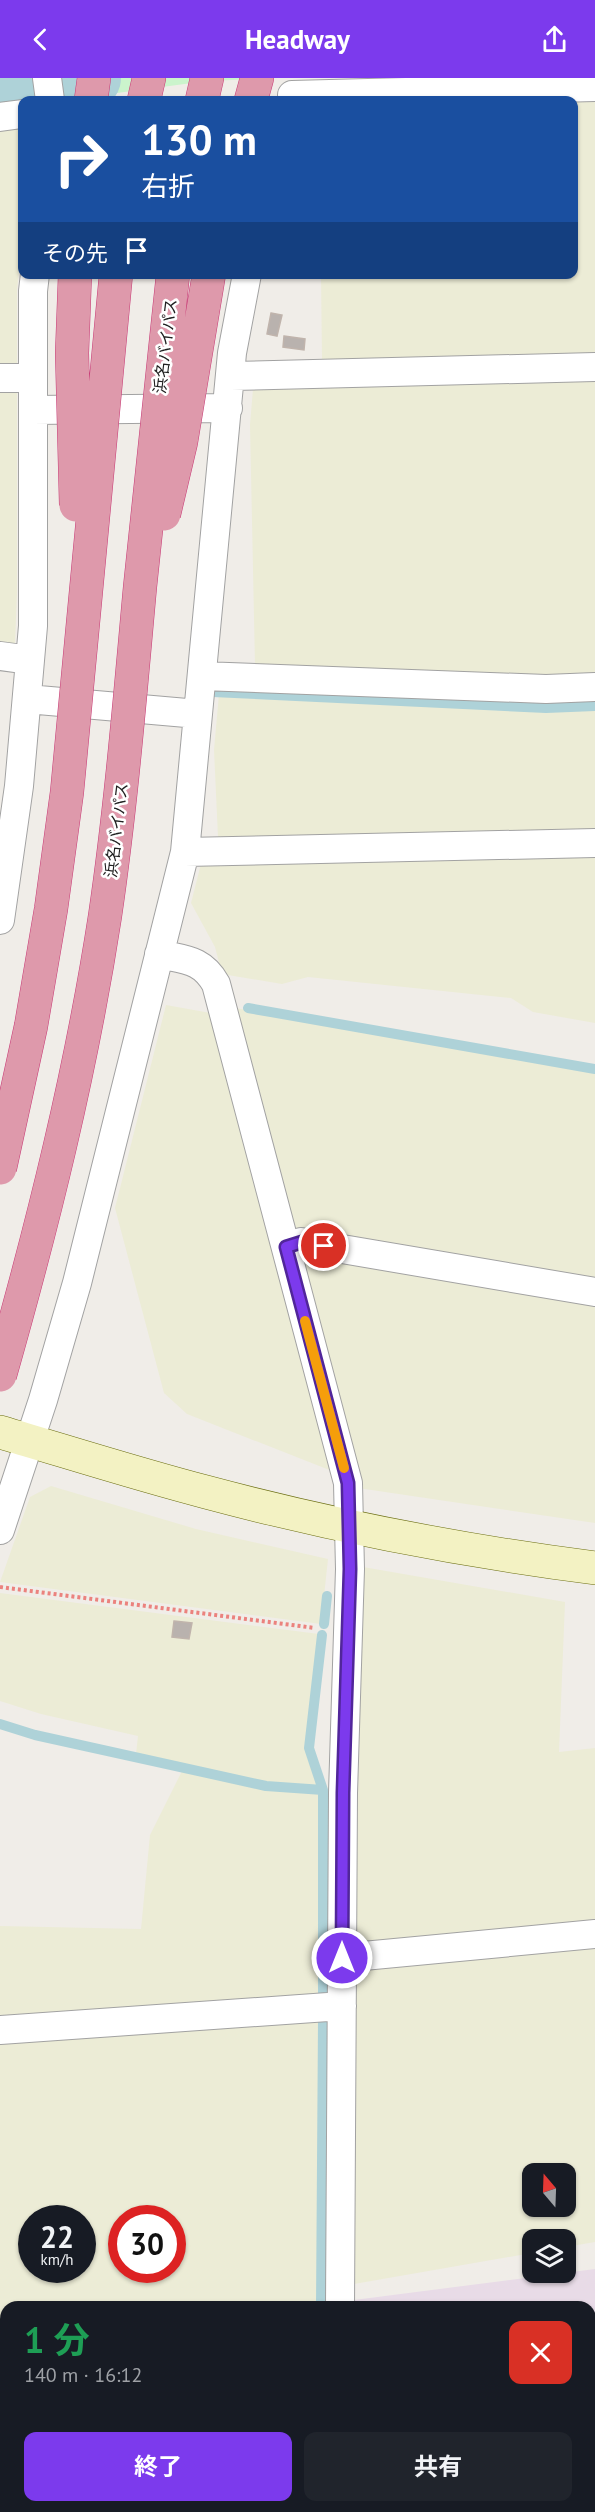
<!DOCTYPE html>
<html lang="ja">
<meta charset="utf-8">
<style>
:root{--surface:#171b24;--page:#20242c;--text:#f1f3f6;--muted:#9ea1a6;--accent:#7c3aed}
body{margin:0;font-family:"PT Sans","Noto Sans JP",sans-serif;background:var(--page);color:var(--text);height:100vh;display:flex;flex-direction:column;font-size:22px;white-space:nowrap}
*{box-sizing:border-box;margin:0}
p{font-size:20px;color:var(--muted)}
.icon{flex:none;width:33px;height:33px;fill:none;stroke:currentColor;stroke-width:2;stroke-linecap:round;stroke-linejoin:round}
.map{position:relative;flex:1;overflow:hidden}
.side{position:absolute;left:0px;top:2223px;width:596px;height:212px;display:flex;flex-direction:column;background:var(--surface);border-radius:18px 18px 0 0;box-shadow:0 2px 4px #0004}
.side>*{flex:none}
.hud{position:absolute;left:18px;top:18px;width:560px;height:183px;border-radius:12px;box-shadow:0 2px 4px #0004;background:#1a4fa0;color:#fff;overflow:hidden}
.needle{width:39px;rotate:341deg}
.tools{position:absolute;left:522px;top:2085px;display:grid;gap:12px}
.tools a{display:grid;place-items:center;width:54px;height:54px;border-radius:12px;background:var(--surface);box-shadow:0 2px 4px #0004;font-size:30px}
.speed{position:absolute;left:18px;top:2127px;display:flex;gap:12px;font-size:30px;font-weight:700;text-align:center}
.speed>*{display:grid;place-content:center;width:78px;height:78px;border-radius:50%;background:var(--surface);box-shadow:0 2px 4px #0004;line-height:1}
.speed small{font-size:15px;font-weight:400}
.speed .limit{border:9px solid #d22;background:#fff;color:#111}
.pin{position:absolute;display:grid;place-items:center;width:51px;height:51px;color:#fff;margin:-26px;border:3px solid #fff;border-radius:50%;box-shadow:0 2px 6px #0007}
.me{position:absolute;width:66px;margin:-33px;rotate:0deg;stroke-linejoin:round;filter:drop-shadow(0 0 4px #0008)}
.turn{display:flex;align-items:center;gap:21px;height:126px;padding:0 24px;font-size:27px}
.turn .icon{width:78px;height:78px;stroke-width:2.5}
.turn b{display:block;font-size:42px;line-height:51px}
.then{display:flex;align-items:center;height:57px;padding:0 24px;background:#0003;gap:12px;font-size:22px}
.round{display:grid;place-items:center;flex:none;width:63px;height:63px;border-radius:12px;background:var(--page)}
.headline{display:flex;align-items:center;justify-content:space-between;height:102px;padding:0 24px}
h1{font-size:36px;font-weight:700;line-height:45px;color:#1e9e55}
.cta{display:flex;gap:12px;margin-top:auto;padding:12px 24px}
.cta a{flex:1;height:69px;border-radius:12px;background:var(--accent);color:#fff;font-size:24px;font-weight:700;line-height:69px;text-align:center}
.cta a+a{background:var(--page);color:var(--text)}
header{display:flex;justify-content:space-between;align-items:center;height:78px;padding:0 24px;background:var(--accent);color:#fff;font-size:27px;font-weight:700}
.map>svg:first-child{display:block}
.industrial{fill:#e8dbe7}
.farmland{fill:#ececd6;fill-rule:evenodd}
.park{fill:#cbf4cc}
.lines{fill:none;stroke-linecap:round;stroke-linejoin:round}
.stream{stroke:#aed2d8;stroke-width:10}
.river{stroke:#aed2d8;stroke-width:64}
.building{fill:#b9b2ae;stroke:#c0b4ac;stroke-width:1.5}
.street-casing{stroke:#a2a2a2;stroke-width:30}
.secondary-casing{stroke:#6b6e12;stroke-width:34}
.highway-casing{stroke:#c83b76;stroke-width:34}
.path{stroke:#eb827e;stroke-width:4;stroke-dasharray:3 3;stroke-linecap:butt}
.street{stroke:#fff;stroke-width:28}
.secondary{stroke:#f3f2c3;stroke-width:33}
.highway{stroke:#de99ab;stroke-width:33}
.highway-bridge-casing{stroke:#c83b76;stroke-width:34;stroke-linecap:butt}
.highway-bridge{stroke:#de99ab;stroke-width:33}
.route-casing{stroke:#51269a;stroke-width:15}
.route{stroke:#7c3aed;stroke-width:10}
.slow{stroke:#f59e0b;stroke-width:10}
.labels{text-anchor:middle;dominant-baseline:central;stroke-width:5;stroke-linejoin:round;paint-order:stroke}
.street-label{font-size:16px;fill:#212121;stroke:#fff}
</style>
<header><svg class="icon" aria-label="back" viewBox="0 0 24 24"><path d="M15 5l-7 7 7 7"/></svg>Headway<svg class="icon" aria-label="share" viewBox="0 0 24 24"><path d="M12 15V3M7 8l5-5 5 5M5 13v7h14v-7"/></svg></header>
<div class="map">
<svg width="595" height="2434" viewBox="0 0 595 2434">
<rect width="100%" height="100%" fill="#f0ede8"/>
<path class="industrial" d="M595,2191V2434H355V2428H590V2229H354V2222Z"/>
<path class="farmland" d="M573,23H595V275L322,282L321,197L573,196Z
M22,50V163L17,212V287H0V53Z
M595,302V595L546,598L255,587L250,347L253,311Z
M17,313V514L15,567L0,565V314Z
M219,616L546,633L595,630V751L218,759L214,672Z
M595,778V945L533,934L511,920L308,899L282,906L222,896L215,869L191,825L201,786Z
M166,927L216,936L337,1395L187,1336L164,1315L115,1130Z
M230,929L595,994V1201L289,1149Z
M297,1178L595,1228V1445L358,1410Z
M51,1408L196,1451L328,1481L321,1546L0,1504L30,1419Z
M363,1489L565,1524L559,1674L595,1670V1842L355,1865L356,1715Z
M0,1515L319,1556L307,1671L320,1709L267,1706L136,1676L138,1658L41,1636L0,1623Z
M182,1693L266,1711L320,1715V1916L0,1938V1848L141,1851L150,1757Z
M595,1869V2164L566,2169V2162H532V2175L354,2206L355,1892ZM532,2096H566V2128H532Z
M320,1943L319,2229H6V2280L0,2281V1965ZM32,2140H82V2192H32ZM122,2140H172V2192H122Z
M6,2313V2428H328V2434H0V2314Z"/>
<path class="park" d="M75,0H277L207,3L72,21Z"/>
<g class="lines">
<path class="stream" d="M213,614L546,630L595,628
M248,930L595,991
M324,1546L327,1518
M322,1557L309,1670L323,1712V1916
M0,1646L35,1657L266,1708L323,1712
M321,2228L323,1943
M0,2312L6,2311"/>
<path class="river" d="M0,12L89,0"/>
</g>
<path class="building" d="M271,235L282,237L277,258L267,256Z
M284,258L305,261L304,272L283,269Z
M174,1543L192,1545L189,1561L172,1559Z
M383,2428H400L399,2434H383Z"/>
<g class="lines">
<g class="street-casing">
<path id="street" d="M47,0L50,22
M292,17L595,9
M0,39L22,36
M231,298L595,289
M0,300H33
M33,332L228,330
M0,578L30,582
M202,598L546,611L595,609
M27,621L198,636
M185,774L595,765
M0,842L19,708L33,548V213L35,196
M159,876C185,882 202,881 216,906L348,1405L350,1491L343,1715L340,2229
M286,1169L301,1164L595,1214
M0,1452L43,1322L77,1205L185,774L232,275L247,196
M342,1880L595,1856
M0,1952L342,1928
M0,2295L6,2294
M342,2428V2434"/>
</g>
<g class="secondary-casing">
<path id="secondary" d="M0,1354C68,1374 137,1396 206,1414C333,1448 464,1473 595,1490"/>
</g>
<g class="highway-casing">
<path id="highway" d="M91,22L94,0
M144,22L149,0
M202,22L207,0
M251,22L257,0"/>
</g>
<path class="path" d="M0,1509L315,1550"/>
<use href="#street" class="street"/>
<use href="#secondary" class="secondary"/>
<use href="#highway" class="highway"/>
<g class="highway-bridge-casing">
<path id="highway-bridge" d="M75,196L72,275L76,427
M164,436L181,364L209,196
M0,1090L31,948L51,831L67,714L116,196
M0,1297C43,1146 81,994 105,838C121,729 130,619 140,509C150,405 161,301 173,196"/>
</g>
<use href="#highway-bridge" class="highway-bridge"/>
</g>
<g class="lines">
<g class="route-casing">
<path id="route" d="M324,1168L302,1164L286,1169L348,1405L350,1491L343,1715L342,1880"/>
</g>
<use href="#route" class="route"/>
<path class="slow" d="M305,1243L344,1390"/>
</g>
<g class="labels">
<g class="street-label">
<text transform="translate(165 268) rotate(-83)">浜名バイパス</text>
<text transform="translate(116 752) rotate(-83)">浜名バイパス</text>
</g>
</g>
</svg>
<div class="tools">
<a><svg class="needle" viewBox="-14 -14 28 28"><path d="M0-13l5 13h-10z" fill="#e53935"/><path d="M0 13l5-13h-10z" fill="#9ea1a6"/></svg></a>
<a><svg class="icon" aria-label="layers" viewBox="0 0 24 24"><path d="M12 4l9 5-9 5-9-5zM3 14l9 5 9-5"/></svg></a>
</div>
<div class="speed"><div>22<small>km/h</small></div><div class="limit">30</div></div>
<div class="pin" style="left:324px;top:1168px;background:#d93025"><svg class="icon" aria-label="arrive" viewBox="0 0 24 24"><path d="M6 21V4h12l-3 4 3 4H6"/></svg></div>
<svg class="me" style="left:342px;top:1880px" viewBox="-20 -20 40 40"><circle r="17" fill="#7c3aed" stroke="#fff" stroke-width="3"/><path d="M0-11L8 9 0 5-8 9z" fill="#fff"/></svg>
<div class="hud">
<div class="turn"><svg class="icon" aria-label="right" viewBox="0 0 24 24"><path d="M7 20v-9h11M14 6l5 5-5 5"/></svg><div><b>130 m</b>右折</div></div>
<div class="then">その先<svg class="icon" aria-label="arrive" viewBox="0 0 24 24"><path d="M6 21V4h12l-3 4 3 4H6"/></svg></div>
</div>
<section class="side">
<div class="headline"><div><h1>1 分</h1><p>140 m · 16:12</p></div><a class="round" style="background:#d93025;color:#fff"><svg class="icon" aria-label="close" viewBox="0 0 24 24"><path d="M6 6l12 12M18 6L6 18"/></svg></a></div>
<div class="cta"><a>終了</a><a>共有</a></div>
</section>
</div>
